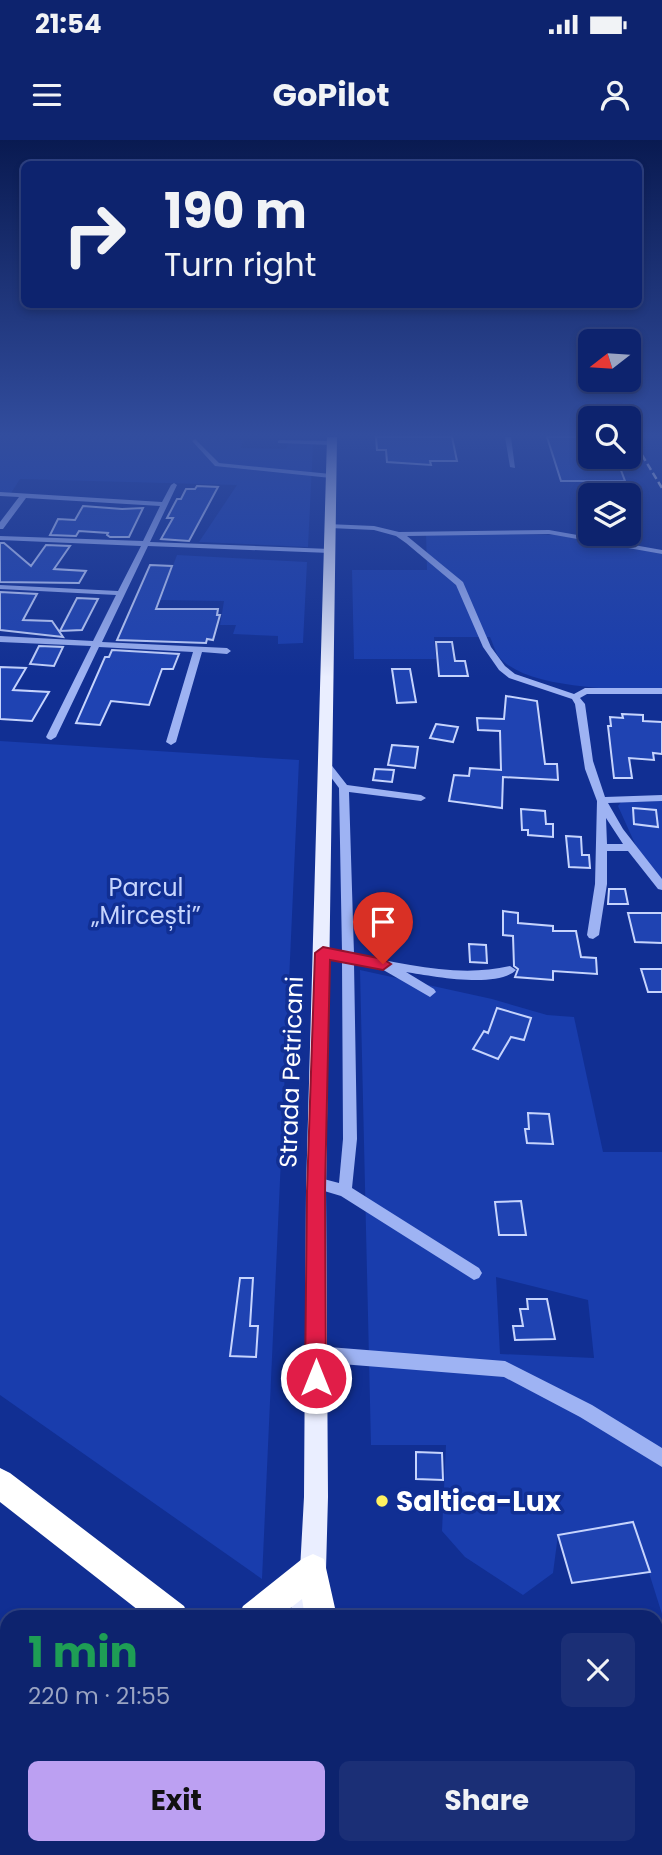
<!DOCTYPE html>
<meta charset="utf-8">
<style>
:root{--surface:#0d236e;--page:#1b2f76;--text:#f1f3f6;--muted:#9aa4c2;--line:#2d4081;--accent:#bca0f2}
body{margin:0;font-family:Poppins,sans-serif;background:var(--page);color:var(--text);height:100vh;display:flex;flex-direction:column;font-size:26px;white-space:nowrap}
*{box-sizing:border-box;margin:0}
p{font-size:23px;color:var(--muted)}
.icon{flex:none;width:38px;height:38px;fill:none;stroke:currentColor;stroke-width:2;stroke-linecap:round;stroke-linejoin:round}
.map{position:relative;flex:1;overflow:hidden}
.drawer{position:absolute;left:0px;top:1470px;width:663px;height:245px;display:flex;flex-direction:column;background:var(--surface);border-radius:21px 21px 0 0;box-shadow:0 4px 10px #0003,0 0 0 2px var(--line)}
.drawer>*{flex:none}
.top-card{position:absolute;left:21px;top:21px;width:621px;height:147px;border-radius:10px;box-shadow:0 4px 10px #0003,0 0 0 2px var(--line);background:#0d236e;color:var(--text);overflow:hidden}
.needle{width:46px;rotate:253deg}
.buttons{position:absolute;left:578px;top:189px;display:grid;gap:14px}
.buttons a{display:grid;place-items:center;width:63px;height:63px;border-radius:10px;background:var(--surface);box-shadow:0 4px 10px #0003,0 0 0 2px var(--line);font-size:35px}
.pin{position:absolute;display:grid;place-items:center;width:60px;height:60px;color:#fff;margin:-72px -30px;border-radius:50% 50% 50% 0;rotate:-45deg;box-shadow:0 0 7px #0007}
.pin .icon{rotate:45deg}
.me{position:absolute;width:77px;margin:-38px;rotate:0deg;stroke-linejoin:round;filter:drop-shadow(0 0 5px #0008)}
.turn{display:flex;align-items:center;gap:24px;height:147px;padding:0 28px;font-size:32px}
.turn .icon{width:91px;height:91px;stroke-width:2.5}
.turn b{display:block;font-size:49px;line-height:60px}
.round{display:grid;place-items:center;flex:none;width:74px;height:74px;border-radius:10px;background:var(--page)}
.summary{display:flex;align-items:center;justify-content:space-between;height:119px;padding:0 28px}
h1{font-size:42px;font-weight:700;line-height:52px;color:#1e9e55}
.cta{display:flex;gap:14px;margin-top:auto;padding:14px 28px}
.cta a{flex:1;height:80px;border-radius:10px;background:var(--accent);color:#111;font-size:28px;font-weight:700;line-height:80px;text-align:center}
.cta a+a{background:var(--page);color:var(--text)}
.status{display:flex;justify-content:space-between;align-items:center;height:49px;padding:0 35px;background:var(--surface);direction:ltr}
.status svg{height:19px;fill:currentColor}
header{display:flex;justify-content:space-between;align-items:center;height:91px;padding:0 28px;background:var(--surface);font-size:32px;font-weight:700}
.map>svg:first-child{display:block}
.green{fill:#193dad;fill-rule:evenodd}
.building{fill:#1f43b2;stroke:#c6d4fd;stroke-width:2}
.lines{fill:none;stroke-linecap:round;stroke-linejoin:round}
.minor{fill:#9eb3f3;fill-rule:evenodd}
.major{fill:#eaeeff;fill-rule:evenodd}
.highway{fill:#fff;fill-rule:evenodd}
.rail{stroke:#fff;stroke-width:2.5;stroke-dasharray:7 3.5;stroke-linecap:butt}
.route{fill:#e11d48;stroke:#92132f;stroke-width:2}
.poi-dot{fill:#fff160;stroke:#112f93;stroke-width:2.5}
.labels{text-anchor:middle;dominant-baseline:central;stroke-width:7;stroke-linejoin:round;paint-order:stroke}
.park-label{font-size:24px;fill:#c6d4fd;stroke:#112f93}
.street-label{font-size:24px;fill:#fff;stroke:#112f93}
.near-poi-label{font-size:28px;font-weight:bold;fill:#fff;stroke:#112f93;text-anchor:start}
</style>
<div class="status"><b>21:54</b><svg viewBox="0 0 49 12"><path d="M0 12V9h3v3zM5 12V6h3v6zM10 12V3h3v9zM15 12V0h3v12zM26 1h20v11H26zM47 4h2v5h-2z"/></svg></div>
<header><svg class="icon" aria-label="menu" viewBox="0 0 24 24"><path d="M4 6h16M4 12h16M4 18h16"/></svg>GoPilot<svg class="icon" aria-label="person" viewBox="0 0 24 24"><circle cx="12" cy="8" r="4"/><path d="M4 21q1-7 8-7t8 7"/></svg></header>
<div class="map">
<svg width="662" height="1715" viewBox="0 0 662 1715">
<rect width="100%" height="100%" fill="#112f93"/>
<path class="green" d="M0,297H227L226,300H243L241,308L286,309L288,304H313L308,407L199,402L237,345L20,339L11,353L0,352Z
M426,393L556,395L662,414V551C621,549 527,550 499,517C495,512 493,503 490,497H434L436,519H354L352,430H427Z
M177,415L307,422L303,503L278,504V496L233,494L236,485H220L224,461L160,460Z
M0,601L299,620L262,1439L0,1255Z
M662,661V741L636,706L618,666L621,662Z
M360,830L492,859L547,875L574,877L603,1012H662V1474L633,1382L558,1395L553,1433L523,1455L465,1417L442,1391L446,1305H371ZM496,1137L588,1160L594,1218L500,1214Z"/>
<path class="building" d="M376,297H452L457,321H430L431,325L387,322L386,310H377Z
M547,297H590V317H616L625,341H561Z
M197,346L218,347L189,401L161,399L173,378H167L177,359H181L186,349H195Z
M83,366L122,369L143,368L129,397H110L107,395L108,393L79,391L76,396L50,395L58,379L75,380Z
M0,403H4L31,426L46,405L70,406L54,429L86,431L79,443L0,442Z
M150,425L172,426L156,469H218L217,475H220L213,500L207,499L206,503L117,500Z
M0,452L37,454L23,480L52,481L63,497L0,490Z
M77,458L98,459L82,490L60,491Z
M436,502H452L455,521H465L468,536H439Z
M39,506L63,507L54,526L30,524Z
M112,510L179,514L173,529H162L149,565L111,561L100,585L76,583L105,517H109Z
M0,527L26,528L13,550L49,552L32,581L0,579Z
M392,529H410L416,562L397,563Z
M506,556L537,561L545,624H557L558,640L503,637L502,668L449,661L454,635L469,636L470,628L501,630L500,591L478,590L477,578L504,579Z
M622,574L643,575V581L662,582V614L653,613L654,620L629,618L632,638H614L608,586H611L610,577L623,578Z
M436,584L458,587L453,602L430,598Z
M392,605L418,607L415,628L388,625Z
M375,629L394,630L392,642L373,640Z
M633,668L656,670L658,687L634,684Z
M521,669L545,671L546,684H553V697L528,695V690H522Z
M566,696L581,697L582,715H589L590,728L569,727Z
M609,749H625L628,764H608Z
M503,771L518,773V783L553,786V791H576L581,817L596,818L597,834L553,831V840L515,837L518,829L514,826L513,796L503,795Z
M628,773H662V803L635,802Z
M469,804L486,805L487,823L470,822Z
M641,829H662V852H648Z
M497,868L531,878L524,900L511,897L498,919L473,909L484,891L488,893Z
M528,973L549,974L553,1004L527,1003L525,989H529Z
M521,1061L526,1095H499L495,1062Z
M240,1138H253L250,1186H258L256,1217L230,1216Z
M527,1159H547L555,1199L515,1200L513,1186H523L520,1169H528Z
M416,1312L442,1313L443,1340L416,1339Z
M633,1382L650,1432L572,1443L558,1395Z"/>
<g class="lines">
<path class="minor" d="M505,297H511L515,328L510,327Z
M195,299L219,323L331,334L334,336L331,338L215,326L193,302L192,301Z
M280,300L332,301L335,303L332,305L278,303V301Z
M174,343L177,345L150,402L330,409L334,411L330,413L148,406L102,502L227,508L231,511L227,514L202,512L176,602L171,605L166,602L193,512L99,507L56,597L51,600L48,599L46,597L91,506L0,502V496L93,501L116,455L0,449V445L118,451L141,406L0,400V396L143,401L160,366L26,358L3,389H0V382L19,357L0,356V352L162,362L171,345Z
M327,384L374,386L399,392L549,390L662,410V414L549,394L407,396L463,442L491,507L505,526L515,534L574,554L585,548H662V554H587L580,558L585,564L593,621L605,657L662,655V661L608,663L623,689L662,739V750L658,749L628,711H607V744L599,795L593,799L589,798L587,795L595,744L597,661L585,629L575,564L572,559L509,538L499,530L483,507L456,445L406,403L396,396L374,390L330,388L326,386ZM606,678L623,704H607Z
M326,621L329,622L347,645L421,655L426,658L421,661L349,652L354,814C405,824 459,838 510,826L516,830C497,849 431,836 406,832L434,849L436,852L430,857L380,828L354,823L357,999L352,1048L479,1128L482,1133L479,1138L474,1140L341,1056L311,1047L309,1043L311,1039L316,1037L339,1043L343,999L342,821L319,816L317,813L323,809L342,812L339,648L321,624Z
M316,1206L505,1221L592,1265L662,1308V1327L580,1277L504,1237L316,1222L310,1220L308,1214L310,1208Z"/>
<path class="major" d="M327,297H337L326,1051L328,1357L326,1430L315,1477H289L300,1430L304,1357L306,1051Z"/>
<path class="highway" d="M0,1328L10,1333L184,1466L189,1477H147L0,1362Z
M313,1414L324,1419L337,1477H305L302,1459L279,1477H238L243,1466L302,1419Z
M451,1708H493L496,1715H454Z"/>
<path class="rail" d="M631,297L662,348"/>
</g>
<linearGradient id="sky" x2="0" y2="1"><stop stop-color="#091a51"/><stop offset="0.55" stop-color="#324d9e"/><stop offset="1" stop-color="#324d9e" stop-opacity="0"/></linearGradient>
<rect width="662" height="537" fill="url(#sky)"/>
<path class="route" d="M323,807L383,819L391,824L383,830L330,820L325,1051L326,1238L323,1246L316,1249L308,1246L305,1238L307,1051L315,813Z"/>
<circle class="poi-dot" cx="382" cy="1361" r="7"/>
<g class="labels">
<g class="park-label">
<text x="146" y="747">Parcul<tspan x="146" dy="28">„Mircești”</tspan></text>
</g>
<g class="street-label">
<text transform="translate(291 932) rotate(-88)">Strada Petricani</text>
</g>
<g class="near-poi-label">
<text x="396" y="1361">Saltica-Lux</text>
</g>
</g>
</svg>
<div class="buttons">
<a><svg class="needle" viewBox="-14 -14 28 28"><path d="M0-13l5 13h-10z" fill="#e53935"/><path d="M0 13l5-13h-10z" fill="#9aa4c2"/></svg></a>
<a><svg class="icon" aria-label="search" viewBox="0 0 24 24"><circle cx="10" cy="10" r="6"/><path d="M15 15l6 6"/></svg></a>
<a><svg class="icon" aria-label="layers" viewBox="0 0 24 24"><path d="M12 4l9 5-9 5-9-5zM3 14l9 5 9-5"/></svg></a>
</div>
<div class="pin" style="left:383px;top:824px;background:#d93025"><svg class="icon" aria-label="arrive" viewBox="0 0 24 24"><path d="M6 21V4h12l-3 4 3 4H6"/></svg></div>
<svg class="me" style="left:316px;top:1238px" viewBox="-20 -20 40 40"><circle r="17" fill="#e11d48" stroke="#fff" stroke-width="3"/><path d="M0-11L8 9 0 5-8 9z" fill="#fff"/></svg>
<div class="top-card">
<div class="turn"><svg class="icon" aria-label="right" viewBox="0 0 24 24"><path d="M7 20v-9h11M14 6l5 5-5 5"/></svg><div><b>190 m</b>Turn right</div></div>
</div>
<section class="drawer">
<div class="summary"><div><h1>1 min</h1><p>220 m · 21:55</p></div><a class="round"><svg class="icon" aria-label="close" viewBox="0 0 24 24"><path d="M6 6l12 12M18 6L6 18"/></svg></a></div>
<div class="cta"><a>Exit</a><a>Share</a></div>
</section>
</div>
